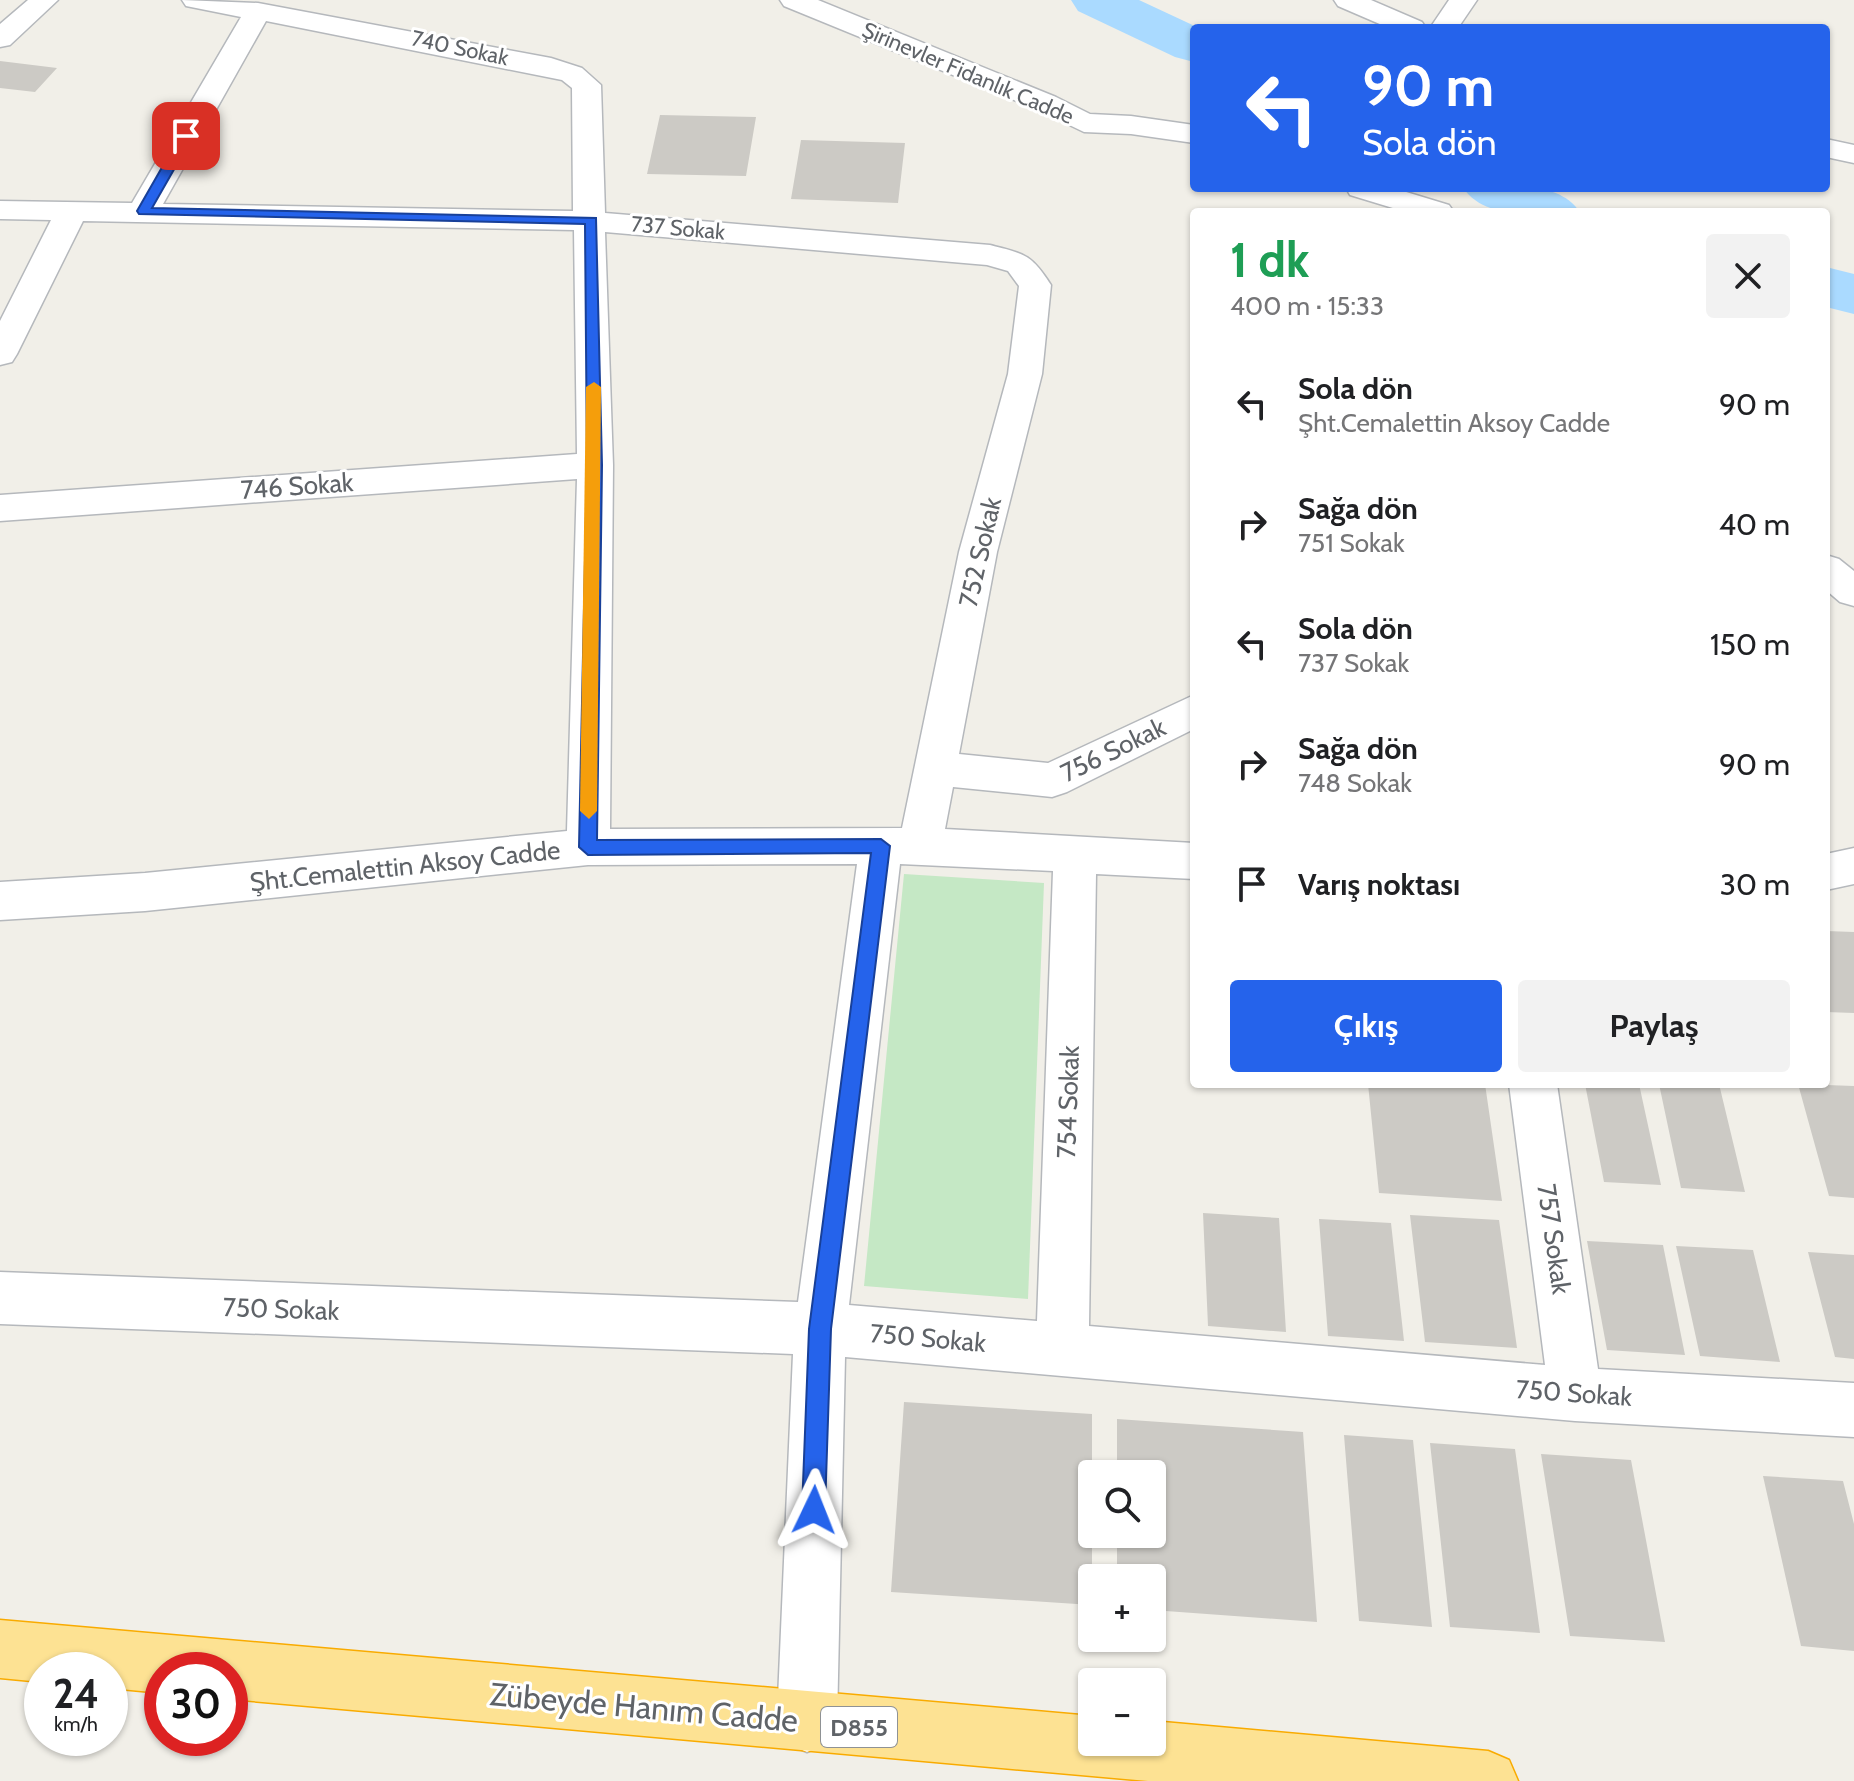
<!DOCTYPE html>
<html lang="tr">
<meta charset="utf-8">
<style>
:root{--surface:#fff;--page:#f2f2f2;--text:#202124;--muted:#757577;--accent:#2563eb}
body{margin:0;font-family:Cabin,sans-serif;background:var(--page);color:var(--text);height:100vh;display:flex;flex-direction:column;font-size:30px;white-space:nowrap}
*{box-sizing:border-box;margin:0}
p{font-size:26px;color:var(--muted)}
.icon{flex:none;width:44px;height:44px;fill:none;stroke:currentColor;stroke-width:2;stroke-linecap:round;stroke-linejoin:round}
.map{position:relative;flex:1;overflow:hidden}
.panel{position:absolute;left:1190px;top:208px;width:640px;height:880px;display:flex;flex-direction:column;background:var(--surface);border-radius:8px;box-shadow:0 2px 6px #0004}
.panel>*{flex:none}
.hud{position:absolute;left:1190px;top:24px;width:640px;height:168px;border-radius:8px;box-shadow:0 2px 6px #0004;background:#2563eb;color:#fff;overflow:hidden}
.fabs{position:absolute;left:1078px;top:1460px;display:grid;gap:16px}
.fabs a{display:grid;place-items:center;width:88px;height:88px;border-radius:8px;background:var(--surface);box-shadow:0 2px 6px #0004;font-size:40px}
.speed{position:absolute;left:24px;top:1652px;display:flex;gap:16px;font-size:40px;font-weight:700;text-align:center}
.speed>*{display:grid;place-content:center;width:104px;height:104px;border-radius:50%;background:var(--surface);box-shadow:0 2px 6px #0004;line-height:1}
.speed small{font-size:20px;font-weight:400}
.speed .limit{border:12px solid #d22;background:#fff;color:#111}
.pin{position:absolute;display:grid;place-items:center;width:68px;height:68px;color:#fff;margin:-34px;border-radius:16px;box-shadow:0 4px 12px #0006}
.me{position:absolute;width:88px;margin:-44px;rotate:2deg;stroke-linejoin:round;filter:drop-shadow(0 0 6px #0008)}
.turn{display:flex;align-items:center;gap:28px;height:168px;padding:0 40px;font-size:36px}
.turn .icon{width:104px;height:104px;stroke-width:2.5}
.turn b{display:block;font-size:56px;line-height:68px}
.round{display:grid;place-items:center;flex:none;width:84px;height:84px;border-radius:8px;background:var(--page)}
.head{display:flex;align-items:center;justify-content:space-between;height:136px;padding:0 40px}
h1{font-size:48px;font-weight:700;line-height:60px;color:#1e9e55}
.cta{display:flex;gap:16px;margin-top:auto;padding:16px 40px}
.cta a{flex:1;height:92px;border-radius:8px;background:var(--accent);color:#fff;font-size:32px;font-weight:700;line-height:92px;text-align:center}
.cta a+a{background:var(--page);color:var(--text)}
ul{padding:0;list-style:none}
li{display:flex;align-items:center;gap:24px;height:120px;padding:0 40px}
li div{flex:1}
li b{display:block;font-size:30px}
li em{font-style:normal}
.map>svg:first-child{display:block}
.green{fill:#c5e8c5}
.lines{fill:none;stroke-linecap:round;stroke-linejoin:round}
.river{fill:#aadaff;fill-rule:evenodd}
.building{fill:#cccac5}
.minor-casing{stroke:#b5b8bc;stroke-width:3}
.highway-casing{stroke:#f9ab00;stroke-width:3}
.minor{fill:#fff;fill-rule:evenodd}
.highway{fill:#fde293;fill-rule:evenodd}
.route{fill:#2563eb;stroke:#184099;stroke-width:2}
.slow{fill:#f59e0b}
.labels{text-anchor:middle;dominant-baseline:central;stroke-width:6;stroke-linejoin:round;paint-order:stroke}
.far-street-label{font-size:22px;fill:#5f6368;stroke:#fff}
.shield{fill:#fff;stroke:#8f9295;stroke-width:2}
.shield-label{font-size:24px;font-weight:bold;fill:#5f6368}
.street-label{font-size:26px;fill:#5f6368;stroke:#fff}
.near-street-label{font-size:32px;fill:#5f6368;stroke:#fff}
</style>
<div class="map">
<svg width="1854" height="1781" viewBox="0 0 1854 1781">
<rect width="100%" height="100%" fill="#f1efe8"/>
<path class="green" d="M904,874L1044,883L1028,1299L864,1286Z"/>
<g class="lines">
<path class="river" d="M1071,0H1139L1199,28H1194V62L1175,57L1078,11Z
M1463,188C1501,188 1556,177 1580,212C1542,212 1488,223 1463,188Z
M1826,267L1854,274V314L1826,307Z"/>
</g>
<path class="building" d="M0,61L57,68L35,92L0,88Z
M660,115L756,117L746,176L647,174Z
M801,140L905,143L898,203L791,199Z
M1826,931L1854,932V1013L1826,1012Z
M1368,1084H1485L1502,1201L1379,1193Z
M1585,1084H1639L1661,1185L1604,1182Z
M1659,1084H1719L1745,1192L1681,1188Z
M1798,1084L1854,1086V1198L1829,1196Z
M1203,1213L1279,1218L1286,1332L1208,1326Z
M1410,1215L1499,1220L1517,1348L1425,1342Z
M1319,1219L1391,1223L1404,1341L1328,1336Z
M1587,1241L1663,1245L1685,1355L1607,1350Z
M1676,1246L1753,1250L1780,1362L1700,1356Z
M1808,1252L1854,1255V1359L1835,1357Z
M904,1402L1092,1414V1605L891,1592Z
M1117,1419L1303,1432L1317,1622L1152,1610V1578H1117V1534H1152V1474H1117Z
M1344,1435L1413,1440L1432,1627L1359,1621Z
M1430,1443L1515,1449L1540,1633L1450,1627Z
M1541,1454L1631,1460L1665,1642L1570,1636Z
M1763,1476L1843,1481L1854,1524V1651L1801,1646Z"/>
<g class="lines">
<g class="minor-casing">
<path id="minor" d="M28,0H58L10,45L0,47V24Z
M182,0L258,3L551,58L582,68L601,85L605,213L990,245C1025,254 1031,254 1051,285L1042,374L997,552L959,754L1048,763L1194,695V729L1067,792L1052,797L953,787L945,829L1194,843V879L1096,874L1089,1326L1545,1365L1509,1084H1557L1598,1369L1854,1383V1437L1575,1421L845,1357L837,1722L828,1743L807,1752L786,1743L777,1722L793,1354L0,1324V1272L798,1302L857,864L588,865L145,911L0,920V882L145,873L567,831L577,479L0,521V495L577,454L574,230L83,221L17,354L12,362L0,365V321L51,220L0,219V201L132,203L241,17L186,6ZM266,21L562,80L572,88L573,211L163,204ZM605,232L987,265L1008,271L1019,286L1008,374L959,552L902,828L610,829L613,465ZM900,864L1053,871L1037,1321L849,1305Z
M780,0H818L1056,97L1090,114L1131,116L1194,125V143L1131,134L1084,132L1036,109L784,6Z
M1334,0H1371L1422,22L1426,28H1389L1338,6Z
M1449,0H1477L1458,28H1430Z
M1826,139L1854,145V163L1826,157Z
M1346,188H1393L1449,205L1454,212H1406L1350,195Z
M1826,555L1839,559L1854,571V606L1840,602L1826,590Z
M1854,848V884L1826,890V854Z"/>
</g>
<g class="highway-casing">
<path id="highway" d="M0,1620L1092,1716V1742H1152V1721L1488,1751L1509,1760L1518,1781H1148L230,1699V1670H162V1693L110,1688V1670H42V1682L0,1678Z"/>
</g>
<use href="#minor" class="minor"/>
<use href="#highway" class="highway"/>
</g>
<path class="route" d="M186,132L193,136L152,208L596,218L602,465L597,840L881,839L890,846L831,1329L825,1510L822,1518L814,1522L806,1518L802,1510L809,1329L871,853L588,855L579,847L587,465L585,224L139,214L137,211L180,136Z"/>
<path class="slow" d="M594,382L601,387L597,811L589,819L580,811L586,387Z"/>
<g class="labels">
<g class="far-street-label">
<text transform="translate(460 48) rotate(12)">740 Sokak</text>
<text transform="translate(968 73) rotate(23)">Şirinevler Fidanlık Cadde</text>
<text transform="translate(678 228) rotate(5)">737 Sokak</text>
</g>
<rect class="shield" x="821" y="1707" width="76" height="40" rx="6"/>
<g class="shield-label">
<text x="859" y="1727">D855</text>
</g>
<g class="street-label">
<text transform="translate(297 486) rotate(-4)">746 Sokak</text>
<text transform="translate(980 552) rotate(-77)">752 Sokak</text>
<text transform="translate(1113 750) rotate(-26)">756 Sokak</text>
<text transform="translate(405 866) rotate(-6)">Şht.Cemalettin Aksoy Cadde</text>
<text transform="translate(1068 1102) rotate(-88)">754 Sokak</text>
<text transform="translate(1554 1239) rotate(82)">757 Sokak</text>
<text transform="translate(281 1309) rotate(2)">750 Sokak</text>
<text transform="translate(928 1338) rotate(5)">750 Sokak</text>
<text transform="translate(1574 1393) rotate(4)">750 Sokak</text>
</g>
<g class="near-street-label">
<text transform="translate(644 1707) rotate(5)">Zübeyde Hanım Cadde</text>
</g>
</g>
</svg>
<div class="fabs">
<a><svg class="icon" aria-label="search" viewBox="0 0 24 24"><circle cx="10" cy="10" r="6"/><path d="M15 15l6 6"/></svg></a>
<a>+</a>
<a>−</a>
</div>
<div class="speed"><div>24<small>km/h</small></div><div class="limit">30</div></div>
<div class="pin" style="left:186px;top:136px;background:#d93025"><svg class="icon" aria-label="arrive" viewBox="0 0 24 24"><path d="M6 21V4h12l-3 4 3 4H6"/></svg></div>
<svg class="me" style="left:814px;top:1510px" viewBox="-20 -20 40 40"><path d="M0-17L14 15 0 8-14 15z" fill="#2563eb" stroke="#fff" stroke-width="4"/></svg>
<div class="hud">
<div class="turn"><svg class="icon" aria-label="left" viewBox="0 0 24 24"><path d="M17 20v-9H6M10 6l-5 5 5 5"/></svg><div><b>90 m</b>Sola dön</div></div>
</div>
<section class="panel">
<div class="head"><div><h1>1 dk</h1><p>400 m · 15:33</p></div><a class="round"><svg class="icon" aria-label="close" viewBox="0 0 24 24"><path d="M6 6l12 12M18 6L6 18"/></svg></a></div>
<ul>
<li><svg class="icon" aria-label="left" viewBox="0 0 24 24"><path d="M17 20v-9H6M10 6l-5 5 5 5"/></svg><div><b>Sola dön</b><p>Şht.Cemalettin Aksoy Cadde</p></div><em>90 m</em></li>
<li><svg class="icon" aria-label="right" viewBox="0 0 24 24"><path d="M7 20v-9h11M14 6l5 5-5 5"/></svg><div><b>Sağa dön</b><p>751 Sokak</p></div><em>40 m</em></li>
<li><svg class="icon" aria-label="left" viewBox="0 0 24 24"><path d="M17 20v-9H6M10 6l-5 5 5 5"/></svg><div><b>Sola dön</b><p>737 Sokak</p></div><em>150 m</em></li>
<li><svg class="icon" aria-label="right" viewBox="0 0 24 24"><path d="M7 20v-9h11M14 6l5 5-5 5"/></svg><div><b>Sağa dön</b><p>748 Sokak</p></div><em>90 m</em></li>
<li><svg class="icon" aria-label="arrive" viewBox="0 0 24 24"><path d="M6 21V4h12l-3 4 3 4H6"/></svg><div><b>Varış noktası</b></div><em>30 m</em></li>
</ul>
<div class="cta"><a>Çıkış</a><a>Paylaş</a></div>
</section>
</div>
